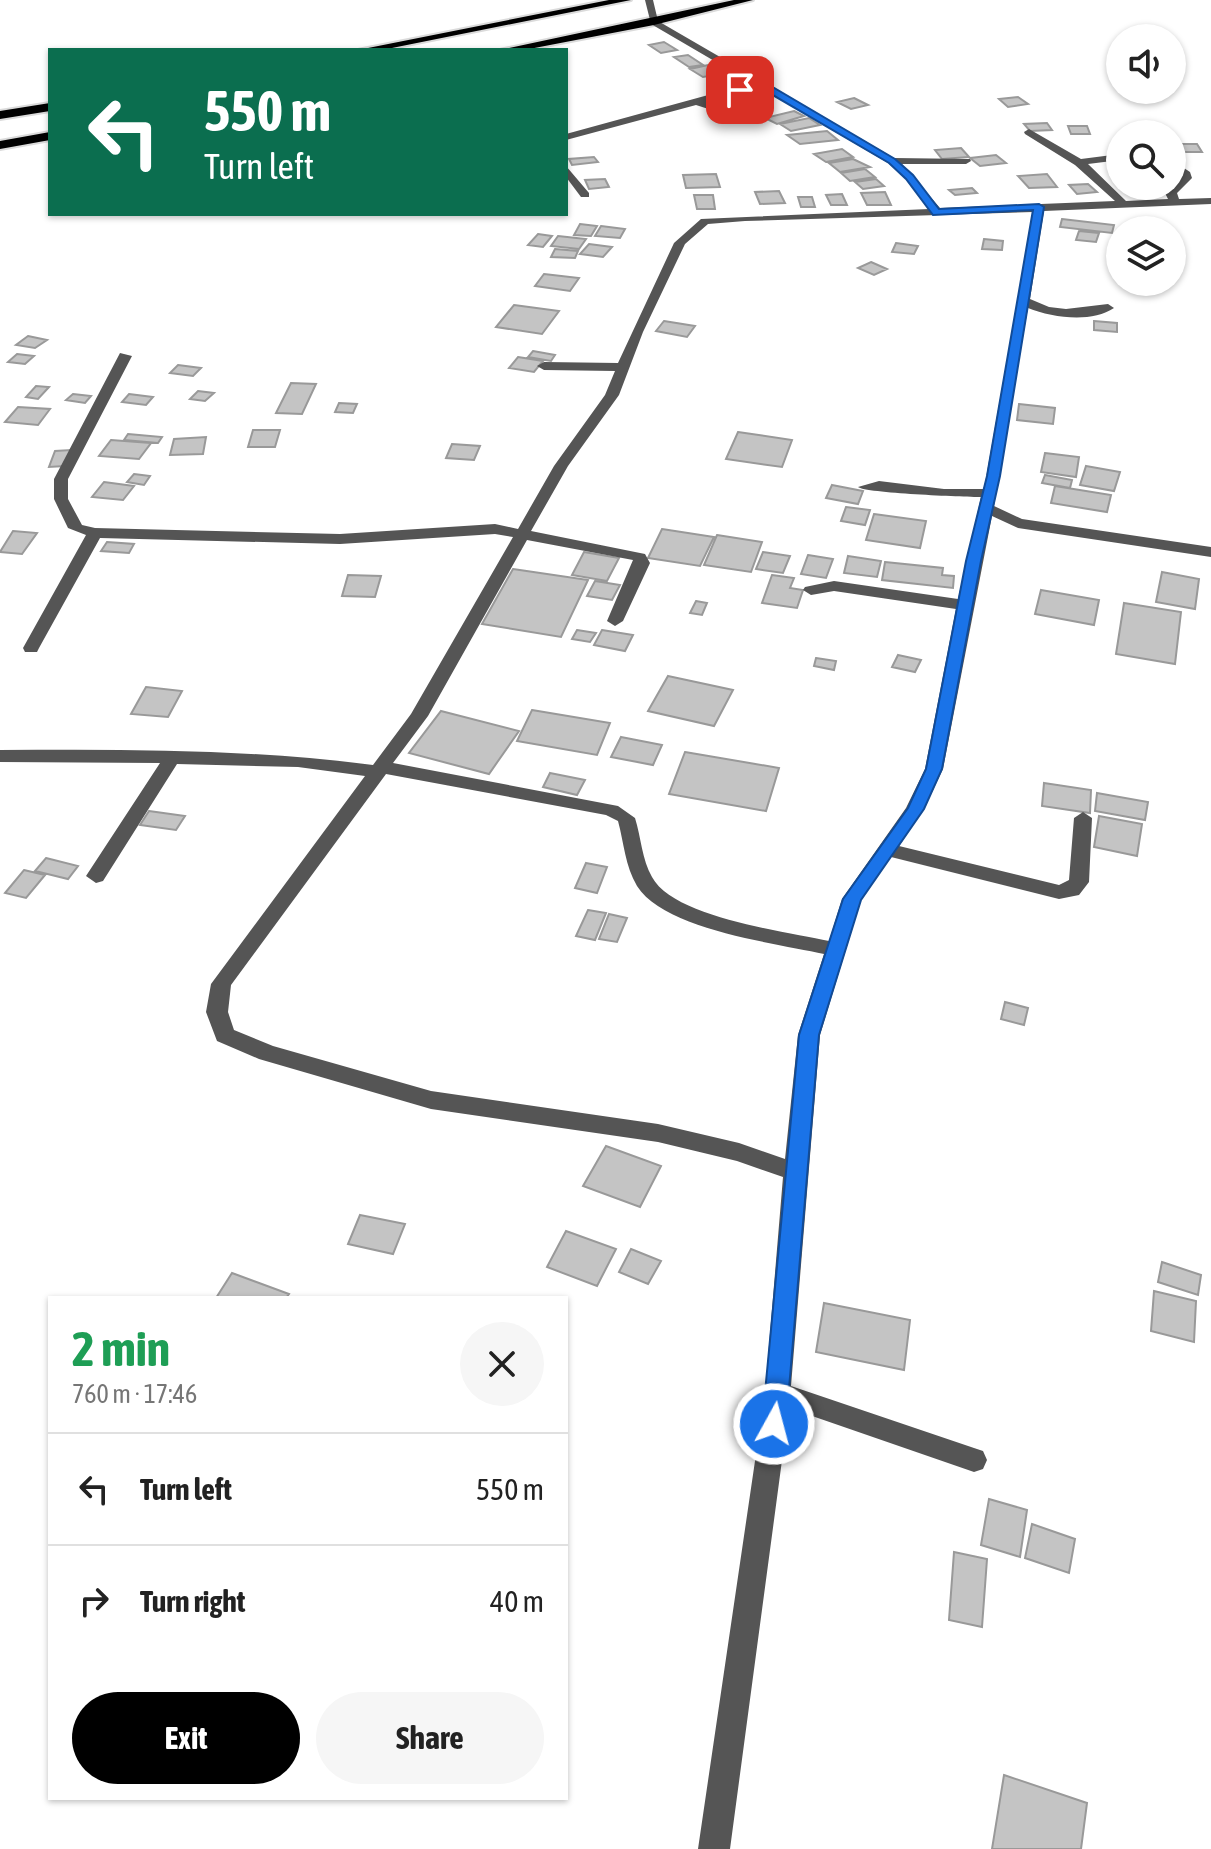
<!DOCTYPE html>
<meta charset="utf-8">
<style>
:root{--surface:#fff;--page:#f6f6f6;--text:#222;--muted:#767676;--line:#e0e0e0;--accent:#000}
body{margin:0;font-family:"Asap Condensed",sans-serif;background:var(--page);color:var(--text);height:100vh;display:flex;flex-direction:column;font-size:30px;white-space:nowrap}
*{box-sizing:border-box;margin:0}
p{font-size:26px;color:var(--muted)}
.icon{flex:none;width:44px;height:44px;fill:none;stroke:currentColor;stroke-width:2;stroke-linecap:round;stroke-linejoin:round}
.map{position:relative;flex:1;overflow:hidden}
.panel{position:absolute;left:48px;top:1296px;width:520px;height:504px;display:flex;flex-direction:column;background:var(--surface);border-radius:0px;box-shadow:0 2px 6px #0004}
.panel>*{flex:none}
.banner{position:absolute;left:48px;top:48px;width:520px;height:168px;border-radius:0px;box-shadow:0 2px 6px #0004;background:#0b6e4f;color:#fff;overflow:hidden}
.controls{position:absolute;left:1106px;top:24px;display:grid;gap:16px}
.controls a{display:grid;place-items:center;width:80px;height:80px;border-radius:50%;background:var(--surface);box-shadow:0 2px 6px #0004;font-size:40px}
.pin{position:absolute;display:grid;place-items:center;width:68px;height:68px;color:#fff;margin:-34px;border-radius:16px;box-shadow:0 4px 12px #0006}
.me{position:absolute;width:88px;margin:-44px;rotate:7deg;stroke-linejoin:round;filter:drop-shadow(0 0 6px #0008)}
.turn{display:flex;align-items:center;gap:28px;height:168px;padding:0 24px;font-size:36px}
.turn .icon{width:104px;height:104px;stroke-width:2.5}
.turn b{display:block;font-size:56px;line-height:68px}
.round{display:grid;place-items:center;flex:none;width:84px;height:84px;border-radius:42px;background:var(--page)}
.overview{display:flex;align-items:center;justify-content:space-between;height:136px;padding:0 24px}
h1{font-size:48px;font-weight:700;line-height:60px;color:#1e9e55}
.button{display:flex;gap:16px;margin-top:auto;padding:16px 24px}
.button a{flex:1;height:92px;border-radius:48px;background:var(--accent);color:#fff;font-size:32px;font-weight:700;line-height:92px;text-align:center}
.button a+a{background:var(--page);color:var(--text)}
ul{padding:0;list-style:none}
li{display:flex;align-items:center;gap:24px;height:112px;padding:0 24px;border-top:2px solid var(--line)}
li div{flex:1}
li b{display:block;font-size:30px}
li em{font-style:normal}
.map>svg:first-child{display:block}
.building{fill:#c4c4c4;stroke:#999;stroke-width:2}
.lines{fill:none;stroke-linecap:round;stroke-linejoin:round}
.highway-casing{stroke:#dbdbdb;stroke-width:4}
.minor{fill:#555;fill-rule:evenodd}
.highway{fill:#000;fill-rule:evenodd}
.route{fill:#1a73e8;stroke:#114b97;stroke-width:2}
</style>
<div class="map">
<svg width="1211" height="1849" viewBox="0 0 1211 1849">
<rect width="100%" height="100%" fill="#fff"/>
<path class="building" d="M664,42L677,50L661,53L649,45Z
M688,55L703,65L689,67L674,57Z
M708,65L721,74L703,77L690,69Z
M1018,97L1028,104L1008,107L999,99Z
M854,98L868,105L851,109L837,102Z
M794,111L804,116L777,124L765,118Z
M809,118L820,125L791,131L780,124Z
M1047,123L1052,130L1030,131L1024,124Z
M1068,126H1087L1090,134H1071Z
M827,131L838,140L800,144L787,135Z
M1174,144H1197L1202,152H1179Z
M961,148L969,157L942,159L935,150Z
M842,149L853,157L826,162L814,154Z
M996,155L1006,163L980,166L970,158Z
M594,157L598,162L572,165L569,159Z
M853,159L870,167L840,172L829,163Z
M865,169L875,177L850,181L841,173Z
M716,174L720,187L686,188L683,175Z
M1047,174L1057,187L1029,188L1018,176Z
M605,179L609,187L589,189L585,180Z
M876,179L884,186L863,189L855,182Z
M1088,184L1097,192L1077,194L1069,185Z
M972,188L977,193L955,195L949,190Z
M779,191L785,203L760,204L755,192Z
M885,192L891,205H867L861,193Z
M842,194L847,205H831L826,195Z
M694,195H713L715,209H697Z
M798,197H812L815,207H801Z
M1062,219L1114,225L1112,233L1060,227Z
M580,224L597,226L591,236L574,235Z
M601,226L625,229L620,238L595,236Z
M1079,231L1099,233L1096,242L1076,240Z
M538,234L552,236L543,247L528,245Z
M558,236L586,239L579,249L551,246Z
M984,239L1003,241L1002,250L982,249Z
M896,243L918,246L914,254L892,252Z
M589,244L612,247L603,257L580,254Z
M555,249L578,251L575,258L551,257Z
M871,262L887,269L874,275L858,268Z
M544,274L579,278L570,291L535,286Z
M514,305L559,311L542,334L496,327Z
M664,321L695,326L687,337L656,331Z
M1094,321L1117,323V332L1094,330Z
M28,336L47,340L35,348L16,345Z
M533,351L555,355L551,361L528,357Z
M17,354L34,356L25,364L8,362Z
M518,357L543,361L534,372L509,368Z
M178,365L201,368L193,376L170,373Z
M291,383L316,384L302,414L276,413Z
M36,386L49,387L38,399L26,397Z
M198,391L214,393L205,401L190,399Z
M73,394L91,396L85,403L66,400Z
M129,394L153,397L146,405L122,402Z
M339,403L357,404L353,413L335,412Z
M1019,404L1055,408L1053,424L1017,420Z
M18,407L50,409L38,425L5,422Z
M253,430H280L275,447H248Z
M738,432L792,440L782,467L726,459Z
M128,434L162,437L158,443L124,440Z
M206,437L203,454L170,455L174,439Z
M111,440L151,443L139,459L99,456Z
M452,444L480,446L474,460L446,458Z
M71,450L65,466L49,467L55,451Z
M1045,453L1079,457L1076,477L1041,472Z
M1086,466L1120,472L1114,491L1080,485Z
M134,474L150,476L144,485L127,482Z
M1045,475L1072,480L1070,488L1042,483Z
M104,482L134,486L123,500L92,497Z
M832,485L863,491L858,504L826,498Z
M1055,486L1111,495L1107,512L1051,503Z
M846,507L870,510L865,525L841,521Z
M874,514L926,521L920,548L866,540Z
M662,529L714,537L700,566L648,558Z
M13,531L37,533L22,554L0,552Z
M717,535L762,542L751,572L704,565Z
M107,542L134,544L129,553L101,551Z
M584,552L619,558L607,581L572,575Z
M763,552L790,556L783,573L756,569Z
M808,555L833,559L826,578L801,574Z
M848,556L881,561L877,577L844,573Z
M885,562L943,568L942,575L954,576L953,588L882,580Z
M513,569L588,580L561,637L482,624Z
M1162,572L1199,579L1195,609L1156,602Z
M348,575L381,576L375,597L342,596Z
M772,575L794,578L790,588L803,590L797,608L762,603Z
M595,581L620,585L612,600L587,596Z
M1041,590L1099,600L1094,625L1035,614Z
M696,601L707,603L702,615L690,613Z
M1124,603L1181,612L1175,664L1116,654Z
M577,630L596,633L590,642L572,639Z
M602,630L633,635L625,651L594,645Z
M898,655L921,660L915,672L892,667Z
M816,658L836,661L834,670L814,666Z
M668,676L733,690L714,726L648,711Z
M146,687L182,691L168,717L131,714Z
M532,710L610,723L597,755L517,741Z
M441,711L519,731L489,774L409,753Z
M621,737L662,745L653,765L611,757Z
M685,752L779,768L766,811L669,794Z
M550,773L585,780L577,795L543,787Z
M1044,783L1091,790L1090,813L1042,806Z
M1097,793L1148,802L1145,820L1095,811Z
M149,811L185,816L176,830L140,825Z
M1099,816L1142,824L1137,856L1094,847Z
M46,858L78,866L68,879L35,871Z
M586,863L607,867L597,893L575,888Z
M24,870L45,875L26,898L5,893Z
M588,910L606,913L595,940L576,936Z
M609,914L627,918L617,942L599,939Z
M1005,1002L1028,1008L1024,1025L1001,1019Z
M606,1146L661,1166L640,1207L583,1186Z
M360,1215L405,1224L393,1254L348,1244Z
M566,1231L616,1249L597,1286L547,1267Z
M631,1249L661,1261L648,1284L619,1272Z
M1162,1262L1201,1275L1198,1295L1158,1282Z
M232,1273L289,1294L286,1298H216Z
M1154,1291L1196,1301L1194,1342L1151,1331Z
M824,1303L910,1320L904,1370L816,1352Z
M989,1499L1027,1510L1020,1557L981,1545Z
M1032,1524L1075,1539L1069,1573L1025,1558Z
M954,1552L987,1559L982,1627L949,1620Z
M1004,1775L1087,1803L1081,1849H992Z"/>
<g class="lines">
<g class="highway-casing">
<path id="highway" d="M609,0H631L382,50H358Z
M734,0H753L654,25L524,50H500Z
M50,103V111L0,119V111Z
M50,132V140L0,149V141Z"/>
</g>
<path class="minor" d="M645,0H653L658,21L894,158L970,159L971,161L966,164H902L940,208L1115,201L1075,165L1025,134L1024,132L1029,129L1081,159L1120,154V160L1088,164L1126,201L1168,199L1165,193L1180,177L1172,168V160L1190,172L1192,178L1177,193L1179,199L1211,198V204L1044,211L1030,299L1049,307L1066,309L1108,304L1114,308C1092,323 1053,318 1028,308L994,506L1022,519L1211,547V557L1018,528L992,516L943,769L924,809L899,846L1059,885L1069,880L1074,818L1083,812L1092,818L1089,882L1079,895L1059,899L891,857L861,900L820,1035L791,1386L974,1448L983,1451L987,1460L983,1469L974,1472L789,1408L730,1849H698L765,1393L783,1177L737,1161L658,1142L431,1109L259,1059L217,1041L206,1012L211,984L365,776L298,767L177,764L103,881L96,883L86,876L160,763L0,762V750C124,749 250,749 373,765L411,714L513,537L495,534L340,544L100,538L39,648L37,652H25L23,648L86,535L68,528L54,499V479L120,353L132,356L68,479V499L82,525L95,528L340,534L495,524L518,529L554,466L605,395L615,371L544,370L537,366L544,362L618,363L674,243L701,219L929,209L906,179L888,163L759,87L707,102L746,117V121L696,105L566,140V134L752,83L651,24ZM1033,212L984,489H944L879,481L858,487C865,493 964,497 981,497L958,599L834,581L805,587L803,590L811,595L834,591L956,609L925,769L906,808L842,899L829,941C785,931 674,918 652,877C642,860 641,837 635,818L618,806L393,763L428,716L527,540L633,560L607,621L615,626L623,621L650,563L645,554L531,531L568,466L619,395L643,332L685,244L708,224L745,221ZM386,774L606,815L618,821C624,843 625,866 637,886C665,930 775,943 824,954L798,1035L785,1159L739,1143L658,1124L431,1091L273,1046L234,1030L228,1012L231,985Z
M566,166L589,193V197H581L566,177Z"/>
<use href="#highway" class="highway"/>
</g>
<path class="route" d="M757,82H764L895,159L913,175L939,209L1039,204L1044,207L1000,476L981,561L942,769L924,809L861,900L819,1035L786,1424L782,1432L774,1435L765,1432L762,1424L799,1035L843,899L908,808L926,769L966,561L987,476L1033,210L933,215L906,179L889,163L759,87L740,92L735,90Z"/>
</svg>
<div class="controls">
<a><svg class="icon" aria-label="sound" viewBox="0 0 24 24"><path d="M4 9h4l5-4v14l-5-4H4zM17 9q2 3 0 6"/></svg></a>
<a><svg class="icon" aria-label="search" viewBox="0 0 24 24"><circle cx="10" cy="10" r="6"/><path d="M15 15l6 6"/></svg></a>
<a><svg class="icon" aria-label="layers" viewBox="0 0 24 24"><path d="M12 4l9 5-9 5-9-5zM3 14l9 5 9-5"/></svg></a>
</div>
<div class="pin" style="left:740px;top:90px;background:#d93025"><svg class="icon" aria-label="arrive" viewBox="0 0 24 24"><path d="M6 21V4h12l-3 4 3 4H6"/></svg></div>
<svg class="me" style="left:774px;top:1424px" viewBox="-20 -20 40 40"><circle r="17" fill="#1a73e8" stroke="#fff" stroke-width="3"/><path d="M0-11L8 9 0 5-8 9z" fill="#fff"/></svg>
<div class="banner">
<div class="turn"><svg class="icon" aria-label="left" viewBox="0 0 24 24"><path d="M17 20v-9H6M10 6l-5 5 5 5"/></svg><div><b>550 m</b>Turn left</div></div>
</div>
<section class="panel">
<div class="overview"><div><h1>2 min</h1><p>760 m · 17:46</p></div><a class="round"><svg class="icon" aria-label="close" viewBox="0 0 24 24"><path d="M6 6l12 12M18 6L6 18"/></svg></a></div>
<ul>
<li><svg class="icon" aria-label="left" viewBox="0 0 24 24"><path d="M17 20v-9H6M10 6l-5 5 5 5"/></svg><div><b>Turn left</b></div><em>550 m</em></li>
<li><svg class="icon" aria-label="right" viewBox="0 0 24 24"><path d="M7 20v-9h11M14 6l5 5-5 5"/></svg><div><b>Turn right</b></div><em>40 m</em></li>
</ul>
<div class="button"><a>Exit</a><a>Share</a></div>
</section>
</div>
